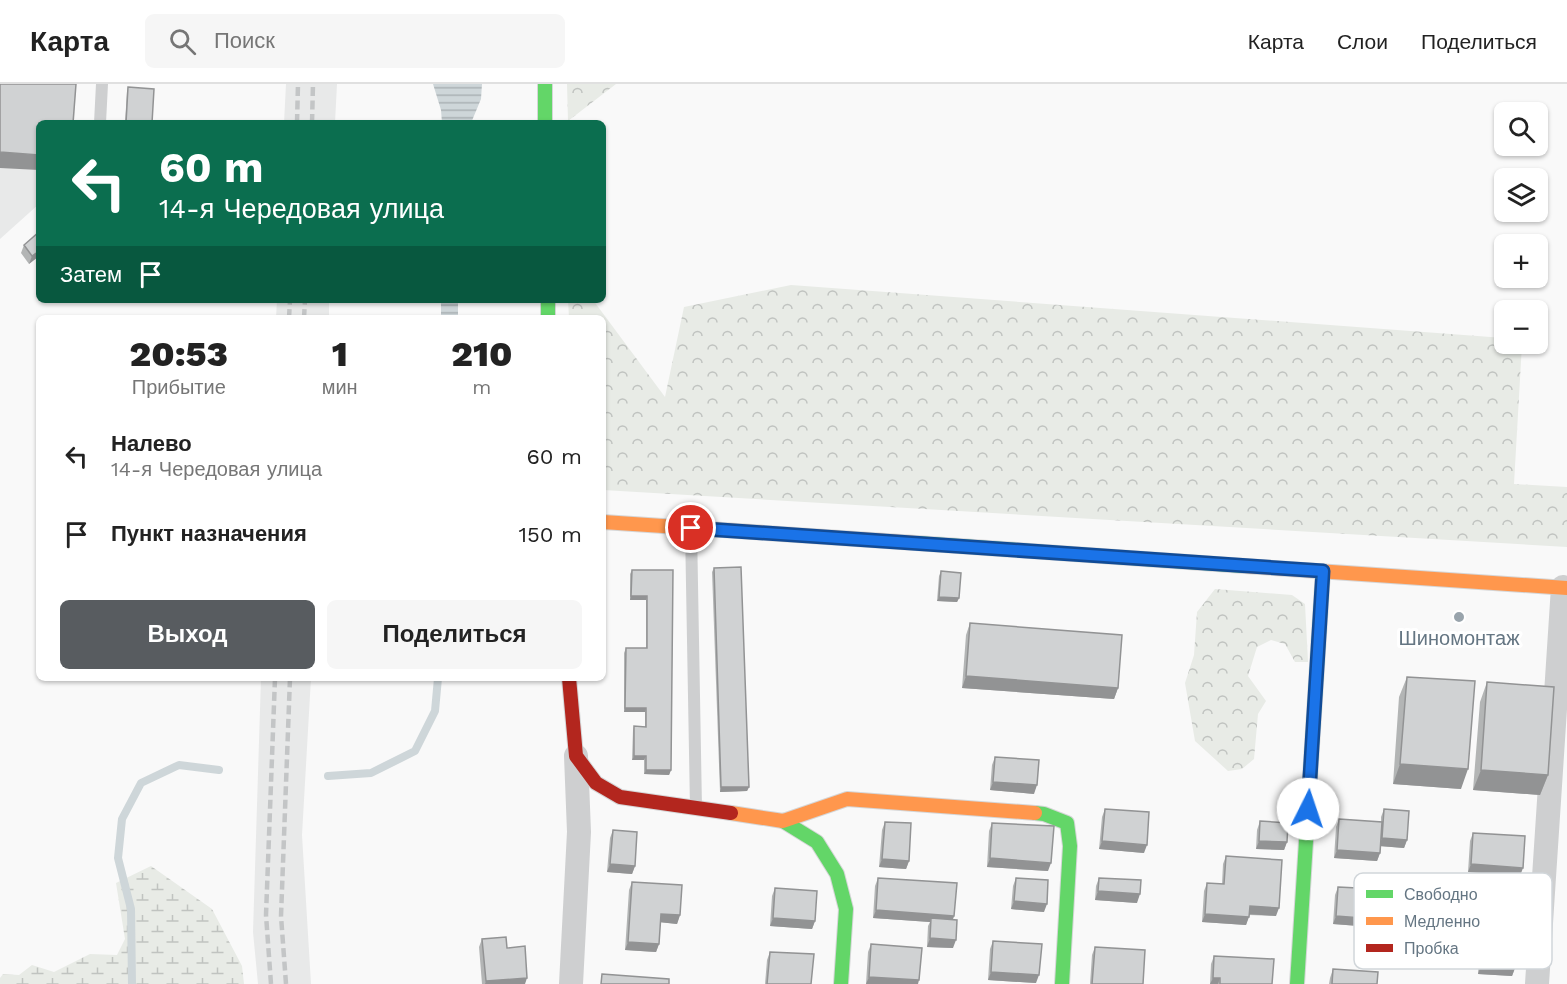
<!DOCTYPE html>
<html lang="ru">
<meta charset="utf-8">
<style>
:root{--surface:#fff;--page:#f6f6f6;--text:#222;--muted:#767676;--line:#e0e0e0;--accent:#585c60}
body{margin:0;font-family:"Work Sans",sans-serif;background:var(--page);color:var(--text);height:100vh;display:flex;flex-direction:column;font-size:22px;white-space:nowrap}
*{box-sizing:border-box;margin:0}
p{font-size:20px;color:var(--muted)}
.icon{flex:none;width:33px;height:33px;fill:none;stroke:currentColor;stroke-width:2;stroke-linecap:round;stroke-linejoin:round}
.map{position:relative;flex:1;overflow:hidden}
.drawer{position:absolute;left:36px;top:231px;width:570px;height:366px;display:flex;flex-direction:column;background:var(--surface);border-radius:9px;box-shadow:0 2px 4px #0004}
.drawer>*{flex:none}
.banner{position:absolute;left:36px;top:36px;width:570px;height:183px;border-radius:9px;box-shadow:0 2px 4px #0004;background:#0b6e4f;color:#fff;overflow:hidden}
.buttons{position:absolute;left:1494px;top:18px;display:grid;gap:12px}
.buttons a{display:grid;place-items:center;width:54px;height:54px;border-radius:9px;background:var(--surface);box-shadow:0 2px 4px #0004;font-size:30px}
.pin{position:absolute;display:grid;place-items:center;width:51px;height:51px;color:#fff;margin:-26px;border:3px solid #fff;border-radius:50%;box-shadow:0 2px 6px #0007}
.me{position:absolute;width:66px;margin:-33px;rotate:4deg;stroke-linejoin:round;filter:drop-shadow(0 0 4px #0008)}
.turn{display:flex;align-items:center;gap:21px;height:126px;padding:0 24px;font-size:27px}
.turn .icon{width:78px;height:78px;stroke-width:2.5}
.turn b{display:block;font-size:42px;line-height:51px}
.then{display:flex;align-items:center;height:57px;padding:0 24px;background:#0003;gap:12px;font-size:22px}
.eta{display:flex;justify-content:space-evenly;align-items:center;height:102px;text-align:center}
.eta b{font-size:36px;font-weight:800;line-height:42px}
.cta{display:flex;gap:12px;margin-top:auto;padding:12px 24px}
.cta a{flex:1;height:69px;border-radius:9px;background:var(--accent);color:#fff;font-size:24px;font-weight:800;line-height:69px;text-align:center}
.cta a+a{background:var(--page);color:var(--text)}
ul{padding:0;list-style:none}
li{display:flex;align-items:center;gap:18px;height:78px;padding:0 24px}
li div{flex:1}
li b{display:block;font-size:22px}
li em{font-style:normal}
header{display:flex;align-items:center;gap:36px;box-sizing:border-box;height:84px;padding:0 30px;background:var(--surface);border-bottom:2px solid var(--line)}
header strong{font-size:28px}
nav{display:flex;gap:33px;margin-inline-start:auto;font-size:21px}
.search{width:420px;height:54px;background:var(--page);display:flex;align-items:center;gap:15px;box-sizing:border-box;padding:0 21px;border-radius:9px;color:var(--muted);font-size:22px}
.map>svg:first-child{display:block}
.built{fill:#e8e9e9}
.forest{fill:url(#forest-crowns)}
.wetland{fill:url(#wetland-marsh)}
.water{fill:url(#water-rules)}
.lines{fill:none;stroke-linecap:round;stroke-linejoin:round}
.stream{stroke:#ced6d9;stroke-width:8}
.fast-casing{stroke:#d5d6d7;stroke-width:16}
.slow-casing{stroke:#d5d6d7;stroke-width:16}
.jam-casing{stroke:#d5d6d7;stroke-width:16}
.lane{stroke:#cecfd0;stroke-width:12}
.street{stroke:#cecfd0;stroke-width:24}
.fast{stroke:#63d668;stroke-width:14}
.slow{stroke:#ff974d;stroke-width:14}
.jam{stroke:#b3261e;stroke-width:14}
.rail{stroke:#c3c5c6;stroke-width:4.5;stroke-dasharray:9 4.5;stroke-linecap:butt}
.wall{fill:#b3b5b5}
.shaded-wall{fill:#929394}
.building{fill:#d0d2d3;stroke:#929394;stroke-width:1.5}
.route-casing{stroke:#114b97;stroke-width:15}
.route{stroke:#1a73e8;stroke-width:10}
.poi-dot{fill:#99a4ac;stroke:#fff;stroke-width:2}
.labels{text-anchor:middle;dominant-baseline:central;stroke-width:6;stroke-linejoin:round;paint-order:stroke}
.poi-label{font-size:20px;fill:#657683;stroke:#fff}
.key{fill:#fff;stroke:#d1d6da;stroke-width:1.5}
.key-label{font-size:16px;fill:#657683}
</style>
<header>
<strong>Карта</strong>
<div class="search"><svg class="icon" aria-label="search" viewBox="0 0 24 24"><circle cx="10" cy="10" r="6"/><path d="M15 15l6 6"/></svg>Поиск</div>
<nav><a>Карта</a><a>Слои</a><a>Поделиться</a></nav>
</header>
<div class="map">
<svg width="1567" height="900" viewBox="0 0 1567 900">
<defs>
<pattern id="forest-crowns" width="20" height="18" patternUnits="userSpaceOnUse" patternTransform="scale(1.5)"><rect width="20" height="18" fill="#e8ebe6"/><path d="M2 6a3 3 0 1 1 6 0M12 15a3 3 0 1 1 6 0" fill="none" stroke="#c0c3c0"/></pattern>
<pattern id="wetland-marsh" width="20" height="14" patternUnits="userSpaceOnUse" patternTransform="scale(1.5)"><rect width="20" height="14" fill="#e8ebe6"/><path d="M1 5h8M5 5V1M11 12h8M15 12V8" fill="none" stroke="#c0c3c0"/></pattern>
<pattern id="water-rules" width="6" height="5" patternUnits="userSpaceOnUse" patternTransform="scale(1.5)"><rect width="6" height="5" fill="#ced6d9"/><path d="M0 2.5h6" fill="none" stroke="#abb2b5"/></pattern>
</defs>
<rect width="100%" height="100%" fill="#f9f9f9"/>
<path class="built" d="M0,0H76L74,39H39V120L0,155Z
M286,0H337L335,39H284Z
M277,216H329V234H276Z
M261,594H311L302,751L311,900H258L253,848Z"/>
<path class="forest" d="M567,0H616L568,37Z
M791,201L1504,254V260H1522L1514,400L1567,403V463L603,406V234H569L568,216H593L665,313L684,223Z
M1215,505L1292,511L1305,520L1308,578H1295L1285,560L1271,556L1257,563L1248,592L1266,617L1258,630L1254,675L1242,685L1228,687L1195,657L1185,599L1194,571L1197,528Z"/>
<path class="wetland" d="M151,782L212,825L242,882L244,900H0V894L3,890L19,891L32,881L54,888L90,870L117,871L125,855L116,799Z"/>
<path class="water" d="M433,0H482L481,15L471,39H442L441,26Z
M441,216H458V234H441Z"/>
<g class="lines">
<path class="stream" d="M328,692L371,689L415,667L435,627L438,594
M132,900L131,825L118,774L122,735L141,699L179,681L219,686"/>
<g class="fast-casing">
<path id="fast" d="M545,0V39
M548,216V234
M916,459L1245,482
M1035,729L1044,730L1067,739L1070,762L1062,900
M783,737L817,758L837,790L846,825L841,900
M1297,900L1323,487"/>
</g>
<g class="slow-casing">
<path id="slow" d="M603,438L916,459
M1245,482L1567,504
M731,729L783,737L847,715L1035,729"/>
</g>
<g class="jam-casing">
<path id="jam" d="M569,594L576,672L596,699L620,713L731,729"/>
</g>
<path class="lane" d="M100,39L102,0
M691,444L696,724"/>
<path class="street" d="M571,900L579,748L576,672
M1537,900L1563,503"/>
<use href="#fast" class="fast"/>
<use href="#slow" class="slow"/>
<use href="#jam" class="jam"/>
<path class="rail" d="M297,39L298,0
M312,39L313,0
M289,234L290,216
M304,234L305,216
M271,900L266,831L275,594
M286,900L281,832L290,594"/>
</g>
<path class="wall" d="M128,3L152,39H125L127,7Z
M39,148V172L29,180L21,169L24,161Z
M714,484L749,703L747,707L720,708L712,488Z
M632,486H673L671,686L669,691L644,690V676H632L633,646L634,642L645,643V628H624V569L626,564H646V516H630V490Z
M941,487L959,514L957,518L937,517L939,492Z
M970,539L1118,604L1114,615L962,604L966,551Z
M1407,593L1461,705L1393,700L1399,613Z
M1487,598L1548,691L1540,711L1473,706L1480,618Z
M995,673L1034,710L990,706L992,681Z
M1105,725L1144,769L1099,765L1102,733Z
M1384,725L1407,756L1404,764L1380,762V769L1377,777L1334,774L1336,743L1339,735L1381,738V733Z
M1260,737L1287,758L1284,766L1256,765L1257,746Z
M885,738L909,777L906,785L879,783L882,746Z
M992,739L1048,787L987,783L989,747Z
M613,746L635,782L632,790L607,788L610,754Z
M1473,749L1520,792L1468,788L1470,757Z
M1226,772L1276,832L1249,831L1246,841L1202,838L1204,807L1207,799L1222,800L1223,780Z
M878,794L954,832L953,835V864L927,863L928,842L930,838L873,834L875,802Z
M1016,794L1044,828L1011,825L1013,802Z
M1099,794L1137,819L1095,816L1096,802Z
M632,798L680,831L677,840L660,838L659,860L656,868L625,866L629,806Z
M1338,803L1372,843L1333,840L1335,811Z
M775,804L815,837L812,845L770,842L772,812Z
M1483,848L1515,884L1512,892L1478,890L1480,856Z
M482,855L507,864L525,900H482L479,863Z
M993,857L1036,899L988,896L990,865Z
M871,860L918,900H866L868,868Z
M1095,863L1143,900H1090L1092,871Z
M770,868L811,900H765L767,876Z
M1214,872L1272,900H1210L1211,880Z
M1333,885L1377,900H1329L1330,894Z"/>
<path class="shaded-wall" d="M0,68L39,71V86L0,84Z
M39,167V172L29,180L32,172Z
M631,512H647L646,516H630Z
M939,513L959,514L957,518L937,517Z
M966,592L1118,604L1114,615L962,604Z
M625,624H646L645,628H624Z
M634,672H646L644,676H632Z
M1400,680L1468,685L1461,705L1393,700Z
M646,686H671L669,691L644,690Z
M1481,686L1548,691L1540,711L1473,706Z
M993,698L1037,701L1034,710L990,706Z
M721,703H749L747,707L720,708Z
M1382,754L1407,756L1404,764L1379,762Z
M1102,757L1147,761L1144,769L1099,765Z
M1259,757L1287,758L1284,766L1256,765Z
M1337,766L1380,769L1377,777L1334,774Z
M990,774L1051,779L1048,787L987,783Z
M882,775L909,777L906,785L879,783Z
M610,780L635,782L632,790L607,788Z
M1471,780L1523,784L1520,792L1468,788Z
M1098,807L1140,810L1137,819L1095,816Z
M1014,817L1047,820L1044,828L1011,825Z
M1250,822L1279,824L1276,832L1247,830Z
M876,826L954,832L951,840L931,834L930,838L873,834Z
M661,830L680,831L677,840L658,838Z
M1205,830L1249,833L1246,841L1202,838Z
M1336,832L1375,835L1372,843L1333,840Z
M773,834L815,837L812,845L770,842Z
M930,854L956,856L953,864L927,863Z
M628,858L659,860L656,868L625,866Z
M1481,881L1515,884L1512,892L1478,890Z
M991,888L1039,891L1036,899L988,896Z
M869,893L919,896L918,900H866Z
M527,894L525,900H485L486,897Z
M1213,894H1220L1218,900H1210Z"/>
<path class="building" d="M0,0H76L73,39H39V71L0,68Z
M128,3L154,5L152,39H126Z
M39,148V167L32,172L24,161Z
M741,483L749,703H721L714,484Z
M632,486H673L671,686H646V672H634V642L646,643V624H625L626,564H647V512H631Z
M941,487L961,489L959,514L939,513Z
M970,539L1122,551L1118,604L966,592Z
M1407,593L1475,597L1468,685L1400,680Z
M1487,598L1554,603L1548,691L1481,686Z
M995,673L1039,676L1037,701L993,698Z
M1105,725L1149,728L1147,761L1102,757Z
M1384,725L1409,727L1407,756L1382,754Z
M1339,735L1382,738L1380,769L1337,766Z
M1260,737L1288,739L1287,758L1259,757Z
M885,738L911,739L909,777L882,775Z
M992,739L1054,742L1051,779L990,774Z
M613,746L637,748L635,782L610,780Z
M1473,749L1525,752L1523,784L1471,780Z
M1226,772L1282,776L1279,824L1250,822L1249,833L1205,830L1207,799L1224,800Z
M878,794L957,799L954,832L876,826Z
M1016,794L1048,796L1047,820L1014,817Z
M1099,794L1141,796L1140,810L1098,807Z
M632,798L682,801L680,831L661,830L659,860L628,858Z
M1338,803L1377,805L1375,835L1336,832Z
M775,804L817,807L815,837L773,834Z
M931,834L957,836L956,856L930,854Z
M506,853L507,864L525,862L527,894L486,897L482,855Z
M993,857L1042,860L1039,891L991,888Z
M871,860L922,864L919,896L869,893Z
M1095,863L1145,866L1143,900H1092Z
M770,868L814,870L811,900H767Z
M1214,872L1274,875L1272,900H1220V894H1213Z
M1333,885L1378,888L1377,900H1332Z
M602,890L669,895V900H601Z"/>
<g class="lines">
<g class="route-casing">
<path id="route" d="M691,444L1323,487L1308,725"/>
</g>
<use href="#route" class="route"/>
</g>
<circle class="poi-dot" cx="1459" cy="533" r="6"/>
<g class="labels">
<g class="poi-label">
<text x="1459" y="554">Шиномонтаж</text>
</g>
</g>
<rect x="1354" y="789" width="198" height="96" rx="9" class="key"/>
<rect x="1366" y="806" width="27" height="8" fill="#63d668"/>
<rect x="1366" y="833" width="27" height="8" fill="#ff974d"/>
<rect x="1366" y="860" width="27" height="8" fill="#b3261e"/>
<g class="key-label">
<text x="1404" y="816">Свободно</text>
<text x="1404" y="843">Медленно</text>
<text x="1404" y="870">Пробка</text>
</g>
</svg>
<div class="buttons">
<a><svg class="icon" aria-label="search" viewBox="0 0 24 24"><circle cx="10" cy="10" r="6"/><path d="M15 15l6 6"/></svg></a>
<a><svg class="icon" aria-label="layers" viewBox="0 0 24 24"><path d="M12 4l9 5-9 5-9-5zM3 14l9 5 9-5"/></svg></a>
<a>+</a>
<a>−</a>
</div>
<div class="pin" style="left:691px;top:444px;background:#d93025"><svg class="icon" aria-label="arrive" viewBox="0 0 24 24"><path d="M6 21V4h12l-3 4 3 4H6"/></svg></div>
<svg class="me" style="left:1308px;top:725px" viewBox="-20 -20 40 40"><circle r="19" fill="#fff"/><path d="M0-13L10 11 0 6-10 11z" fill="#1a73e8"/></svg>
<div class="banner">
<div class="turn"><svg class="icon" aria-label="left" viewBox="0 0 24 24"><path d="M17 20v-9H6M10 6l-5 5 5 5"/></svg><div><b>60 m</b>14-я Чередовая улица</div></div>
<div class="then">Затем<svg class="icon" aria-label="arrive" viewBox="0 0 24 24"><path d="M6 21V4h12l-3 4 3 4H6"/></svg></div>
</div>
<section class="drawer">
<div class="eta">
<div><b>20:53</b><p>Прибытие</p></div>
<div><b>1</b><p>мин</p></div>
<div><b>210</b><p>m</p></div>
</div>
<ul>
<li><svg class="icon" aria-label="left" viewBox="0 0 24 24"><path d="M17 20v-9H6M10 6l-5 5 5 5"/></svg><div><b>Налево</b><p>14-я Чередовая улица</p></div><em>60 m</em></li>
<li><svg class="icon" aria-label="arrive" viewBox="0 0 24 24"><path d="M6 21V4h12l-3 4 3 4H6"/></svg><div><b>Пункт назначения</b></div><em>150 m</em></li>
</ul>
<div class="cta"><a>Выход</a><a>Поделиться</a></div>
</section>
</div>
